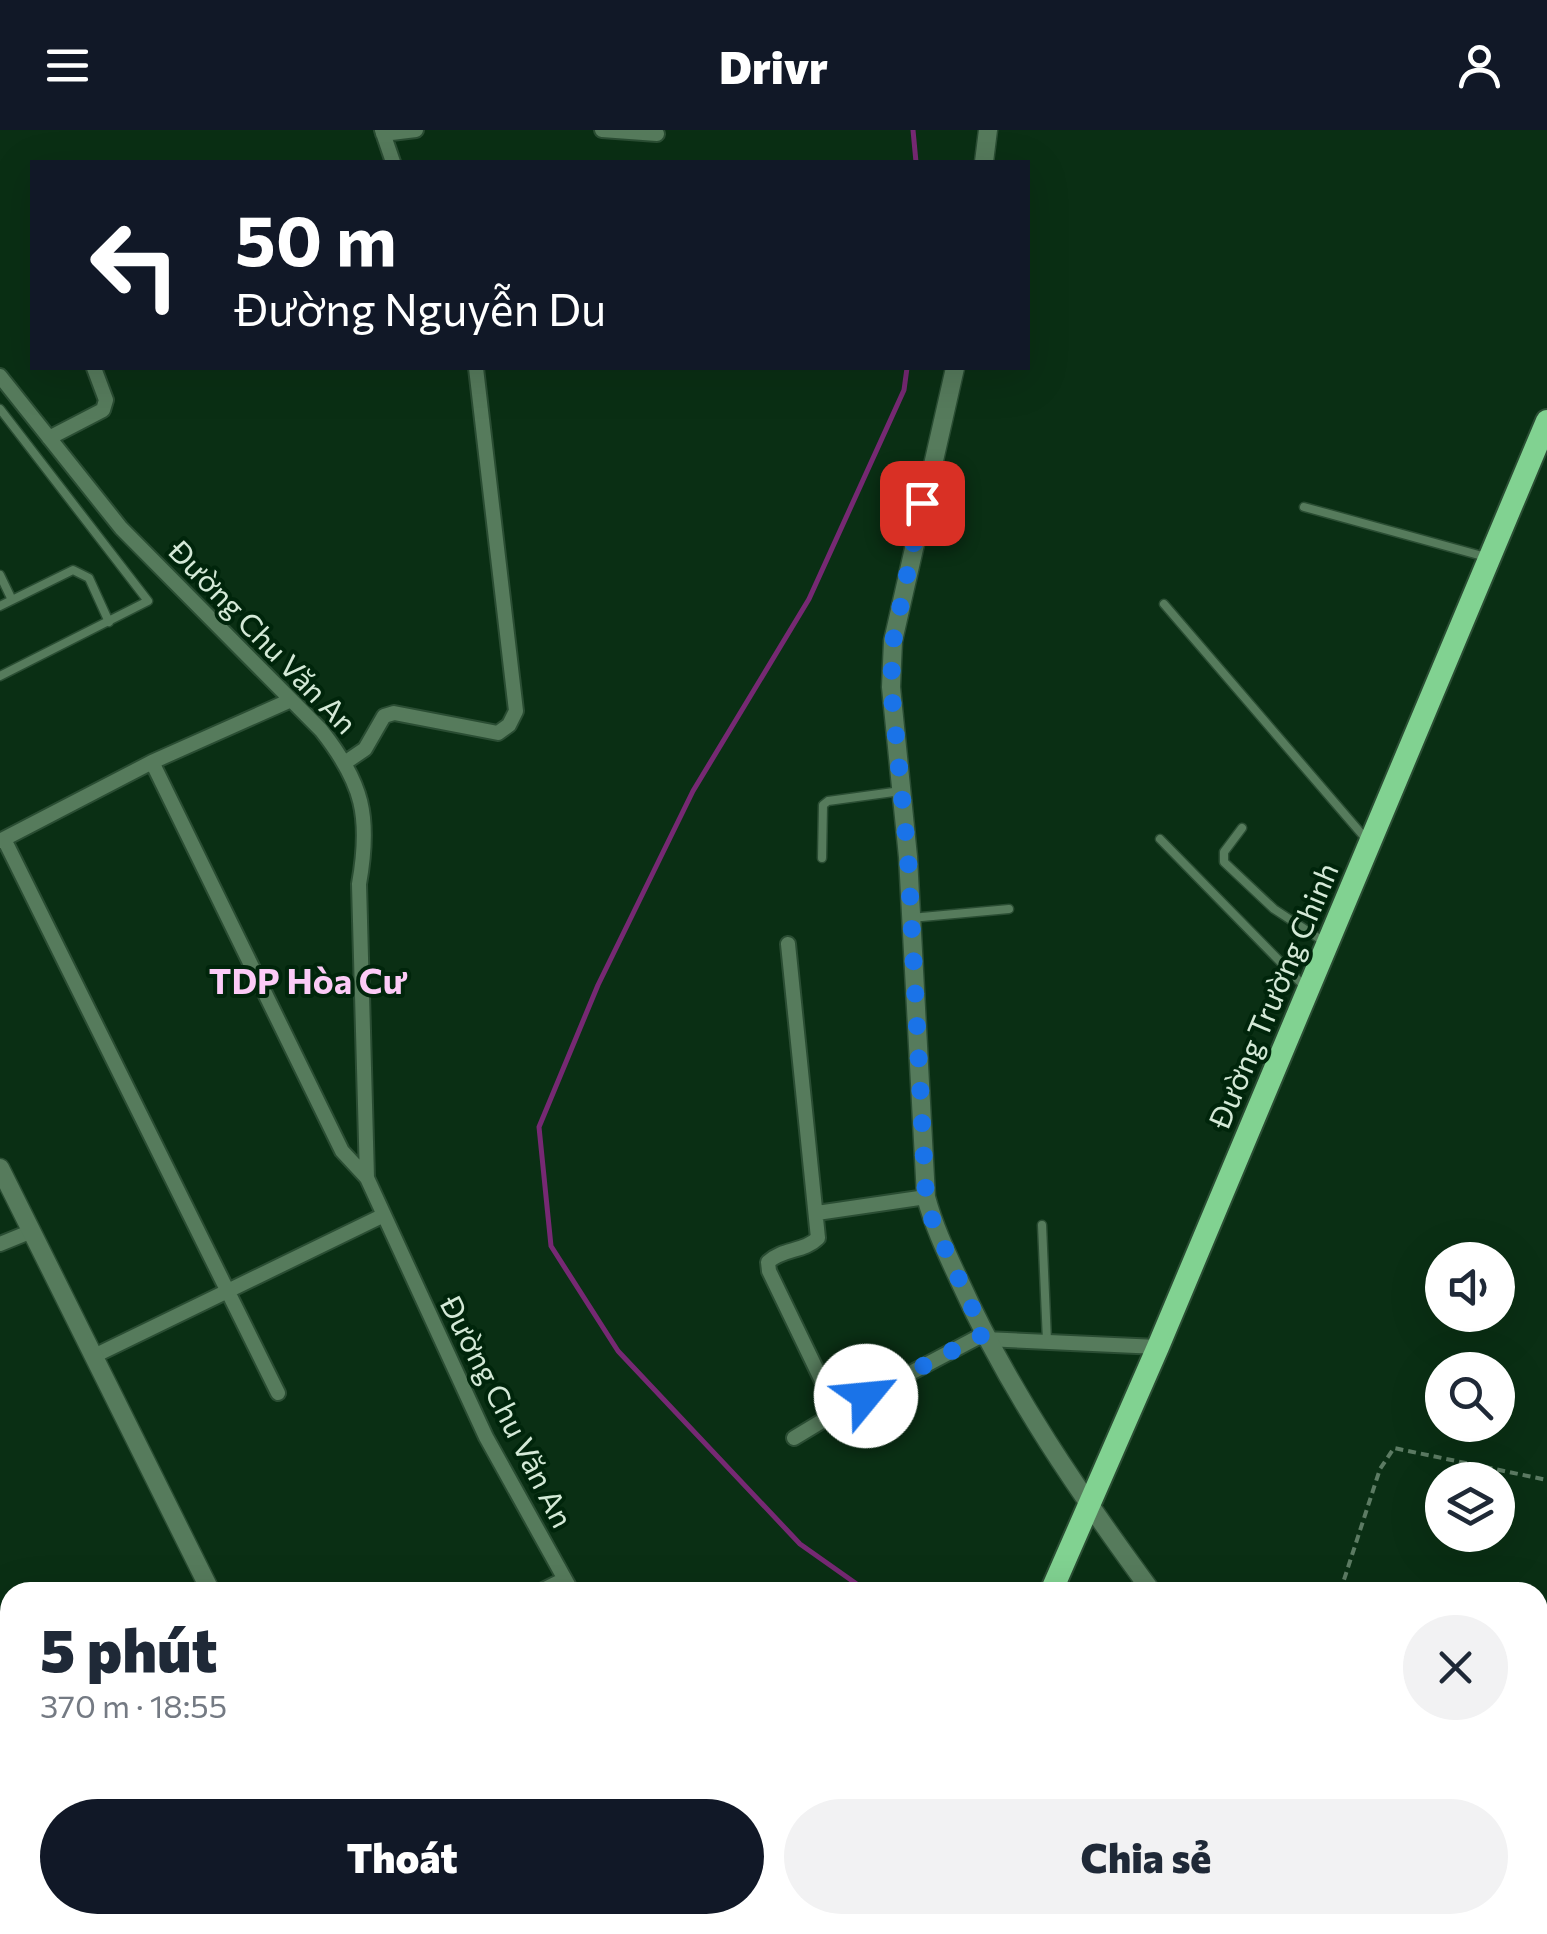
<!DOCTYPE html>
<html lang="vi">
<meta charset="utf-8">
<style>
:root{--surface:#fff;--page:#f2f2f3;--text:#1f2937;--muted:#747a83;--accent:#111827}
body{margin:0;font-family:Commissioner,sans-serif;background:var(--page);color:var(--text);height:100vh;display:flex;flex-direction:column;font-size:38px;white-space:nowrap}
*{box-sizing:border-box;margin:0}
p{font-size:32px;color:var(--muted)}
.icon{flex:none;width:55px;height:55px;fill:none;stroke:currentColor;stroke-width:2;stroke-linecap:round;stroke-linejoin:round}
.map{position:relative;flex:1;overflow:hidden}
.drawer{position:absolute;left:0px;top:1452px;width:1548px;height:352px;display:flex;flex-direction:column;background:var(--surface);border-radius:30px 30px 0 0;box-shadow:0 10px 40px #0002}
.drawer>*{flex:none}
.hud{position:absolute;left:30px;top:30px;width:1000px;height:210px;border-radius:0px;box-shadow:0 10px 40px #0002;background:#111827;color:#fff;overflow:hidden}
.fabs{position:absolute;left:1425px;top:1112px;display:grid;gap:20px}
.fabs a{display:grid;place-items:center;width:90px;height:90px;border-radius:50%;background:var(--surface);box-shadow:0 10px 40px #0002;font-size:50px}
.pin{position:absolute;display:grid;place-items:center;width:85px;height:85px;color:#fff;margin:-42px;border-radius:20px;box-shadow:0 5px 15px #0006}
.me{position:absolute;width:110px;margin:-55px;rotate:62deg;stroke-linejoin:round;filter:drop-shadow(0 0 8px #0008)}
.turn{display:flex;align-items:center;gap:35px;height:210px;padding:0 40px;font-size:45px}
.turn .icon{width:130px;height:130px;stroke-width:2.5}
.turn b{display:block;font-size:70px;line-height:85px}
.round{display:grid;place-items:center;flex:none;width:105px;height:105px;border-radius:52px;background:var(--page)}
.headline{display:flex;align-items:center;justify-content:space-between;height:170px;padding:0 40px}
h1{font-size:60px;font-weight:800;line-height:75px}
.primary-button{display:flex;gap:20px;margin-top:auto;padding:20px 40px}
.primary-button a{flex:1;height:115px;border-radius:60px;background:var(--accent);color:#fff;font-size:40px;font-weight:800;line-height:115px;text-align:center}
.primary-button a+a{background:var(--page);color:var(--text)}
header{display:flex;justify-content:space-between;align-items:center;height:130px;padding:0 40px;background:var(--accent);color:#fff;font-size:45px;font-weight:800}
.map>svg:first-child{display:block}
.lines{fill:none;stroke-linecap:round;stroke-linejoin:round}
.stream{stroke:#762973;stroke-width:5}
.service-casing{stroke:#2a4d33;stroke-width:11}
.minor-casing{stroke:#2a4d33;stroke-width:18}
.tertiary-casing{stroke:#2a4d33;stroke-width:21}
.primary-casing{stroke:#2a4d33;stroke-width:26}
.path{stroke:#5c7b63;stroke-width:4;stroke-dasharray:8 5;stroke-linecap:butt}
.service{stroke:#567b5c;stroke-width:8}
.minor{stroke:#567b5c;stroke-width:14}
.tertiary{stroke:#567b5c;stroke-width:18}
.primary{stroke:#81d291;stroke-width:22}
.route{stroke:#1a73e8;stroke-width:18;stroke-dasharray:0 32.4}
.labels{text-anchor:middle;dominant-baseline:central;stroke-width:8;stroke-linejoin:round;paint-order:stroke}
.street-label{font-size:30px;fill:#d4e9d7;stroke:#00250b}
.quarter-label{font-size:35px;font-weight:bold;fill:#fccbf7;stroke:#00250b}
</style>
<header><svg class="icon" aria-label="menu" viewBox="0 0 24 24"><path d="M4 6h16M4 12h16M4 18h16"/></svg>Drivr<svg class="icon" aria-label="person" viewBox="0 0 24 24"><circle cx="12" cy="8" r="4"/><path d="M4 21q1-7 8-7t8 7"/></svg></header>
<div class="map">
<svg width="1547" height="1804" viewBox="0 0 1547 1804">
<rect width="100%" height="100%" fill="#0a2f14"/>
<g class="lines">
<path class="stream" d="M913,0L916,32
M868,1462L800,1414L618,1221L551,1116L539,997L598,855L693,661L809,469L904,260L907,238
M1248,1795L1255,1804"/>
<g class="service-casing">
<path id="service" d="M0,279L148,471L0,546
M1304,377L1486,427
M0,445L12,470
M1164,474L1366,709
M0,476L73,440L89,448L109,492
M1242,698L1224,722V732L1274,779L1326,813
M1160,709L1306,858
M822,728L823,675L828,671L901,661
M911,788L1009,779
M1042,1095L1047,1211"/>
</g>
<g class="minor-casing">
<path id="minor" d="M382,0L393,32
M602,0L657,4
M383,4L416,0
M0,246L121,398L321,600C363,653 371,687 359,754L367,1048L486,1307L572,1462
M49,308L103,280L106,270L94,238
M152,632L342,1021L367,1048
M346,632L365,619L384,586L394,583L498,603L509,595L516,581L476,238
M4,709L278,1263
M0,711L152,632L291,570
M788,814L818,1108C804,1122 783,1118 768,1132L769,1141L837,1282
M817,1083L926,1067
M0,1114L32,1101
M985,1209L1158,1217
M94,1226L384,1085
M794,1308L837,1282L984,1204
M539,1462L563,1450
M555,1795L560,1804
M832,1795L842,1804"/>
</g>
<g class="tertiary-casing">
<path id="tertiary" d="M984,32L988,0
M955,238L893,511L891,557L908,727L926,1067C934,1097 947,1124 960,1152C1010,1263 1080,1364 1152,1462
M0,1038L211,1462
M1538,1634H1547
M384,1795L389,1804"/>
</g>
<g class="primary-casing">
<path id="primary" d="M1051,1462L1158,1217L1547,291
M903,1804L907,1795"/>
</g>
<path class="path" d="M1340,1462L1380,1339L1394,1318L1547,1350"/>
<use href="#service" class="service"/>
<use href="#minor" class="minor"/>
<use href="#tertiary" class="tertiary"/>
<use href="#primary" class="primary"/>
</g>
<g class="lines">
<path class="route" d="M866,1266L984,1204L933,1092L926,1067L908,727L891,557L893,512L922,373"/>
</g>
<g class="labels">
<g class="street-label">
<text transform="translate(264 506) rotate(46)">Đường Chu Văn An</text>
<text transform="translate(1272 865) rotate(-67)">Đường Trường Chinh</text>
<text transform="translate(508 1281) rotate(63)">Đường Chu Văn An</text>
</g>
<g class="quarter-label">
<text x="308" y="849">TDP Hòa Cư</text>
</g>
</g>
</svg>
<div class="fabs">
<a><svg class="icon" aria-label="sound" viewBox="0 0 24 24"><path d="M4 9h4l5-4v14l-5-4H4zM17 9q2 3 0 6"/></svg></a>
<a><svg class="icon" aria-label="search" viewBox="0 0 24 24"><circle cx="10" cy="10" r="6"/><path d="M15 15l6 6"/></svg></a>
<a><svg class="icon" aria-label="layers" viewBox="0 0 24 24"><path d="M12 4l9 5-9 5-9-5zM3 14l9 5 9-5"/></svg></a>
</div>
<div class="pin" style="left:922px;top:373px;background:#d93025"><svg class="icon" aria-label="arrive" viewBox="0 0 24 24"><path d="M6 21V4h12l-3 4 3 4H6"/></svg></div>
<svg class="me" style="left:866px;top:1266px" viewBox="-20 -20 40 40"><circle r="19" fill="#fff"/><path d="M0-13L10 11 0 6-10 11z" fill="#1a73e8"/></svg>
<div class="hud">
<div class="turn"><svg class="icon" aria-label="left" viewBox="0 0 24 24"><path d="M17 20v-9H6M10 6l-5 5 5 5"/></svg><div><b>50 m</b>Đường Nguyễn Du</div></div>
</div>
<section class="drawer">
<div class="headline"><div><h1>5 phút</h1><p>370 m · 18:55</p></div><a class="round"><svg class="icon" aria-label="close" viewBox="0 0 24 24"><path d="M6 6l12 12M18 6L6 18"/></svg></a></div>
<div class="primary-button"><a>Thoát</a><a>Chia sẻ</a></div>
</section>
</div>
